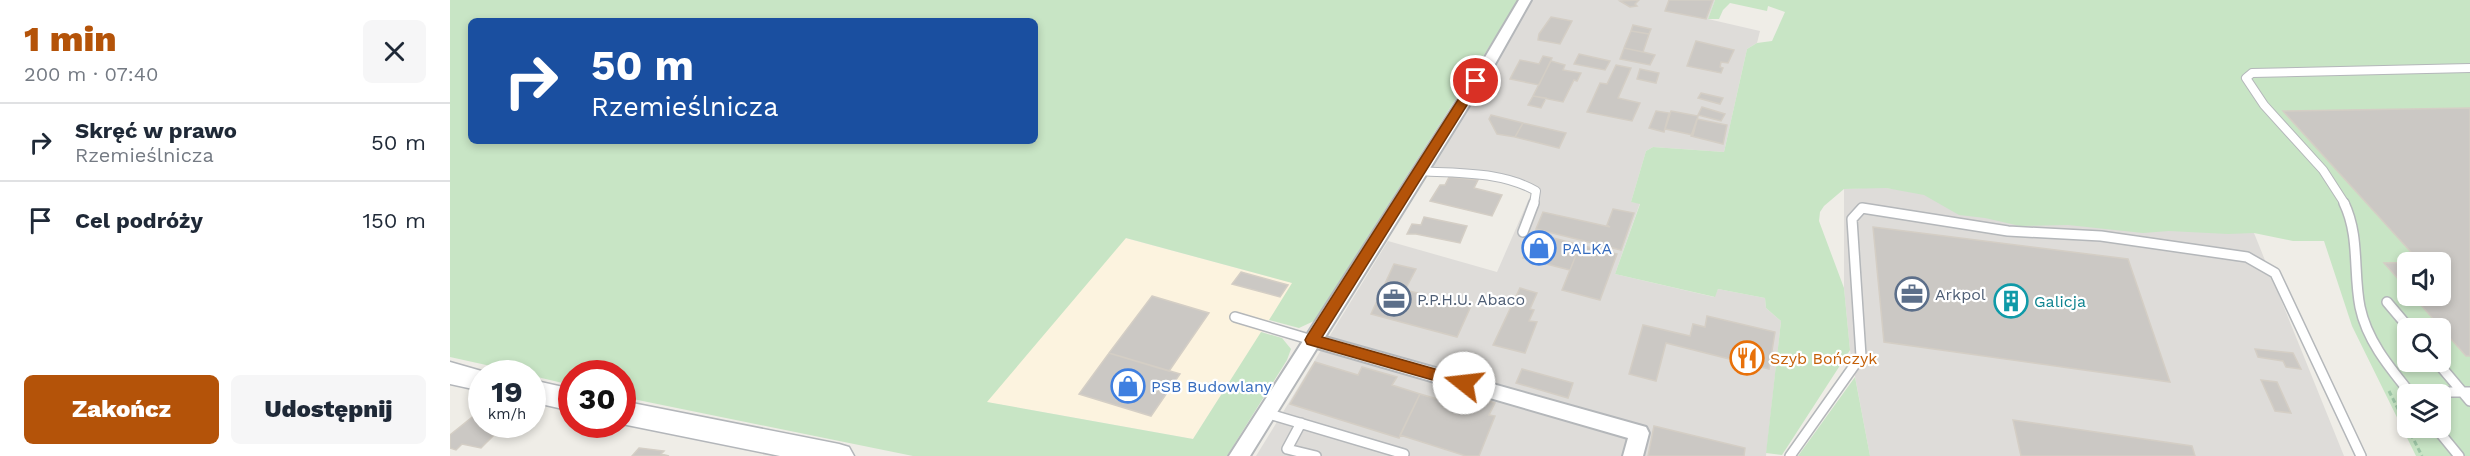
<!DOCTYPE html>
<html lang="pl">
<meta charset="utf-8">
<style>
:root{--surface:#fff;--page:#f6f6f7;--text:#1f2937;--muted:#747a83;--line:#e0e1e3;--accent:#b45309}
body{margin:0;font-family:"Work Sans",sans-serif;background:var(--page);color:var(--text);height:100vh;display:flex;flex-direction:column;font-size:22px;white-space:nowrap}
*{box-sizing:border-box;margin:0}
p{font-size:20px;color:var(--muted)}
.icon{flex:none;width:33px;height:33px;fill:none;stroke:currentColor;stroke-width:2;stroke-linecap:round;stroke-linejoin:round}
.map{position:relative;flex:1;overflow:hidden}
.drawer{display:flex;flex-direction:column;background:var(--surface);width:450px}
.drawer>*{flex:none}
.top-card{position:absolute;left:18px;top:18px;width:570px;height:126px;border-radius:9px;box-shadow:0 3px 9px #0003;background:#1a4fa0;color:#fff;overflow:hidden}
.buttons{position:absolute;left:1947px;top:252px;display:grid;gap:12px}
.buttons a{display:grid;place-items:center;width:54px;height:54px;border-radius:9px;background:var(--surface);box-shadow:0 3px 9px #0003;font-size:30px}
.speed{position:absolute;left:18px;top:360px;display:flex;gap:12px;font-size:30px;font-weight:700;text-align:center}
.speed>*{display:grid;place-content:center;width:78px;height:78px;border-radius:50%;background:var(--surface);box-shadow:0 3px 9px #0003;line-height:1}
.speed small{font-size:15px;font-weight:400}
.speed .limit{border:9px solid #d22;background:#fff;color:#111}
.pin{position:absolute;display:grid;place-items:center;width:51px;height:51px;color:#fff;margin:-26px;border:3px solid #fff;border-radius:50%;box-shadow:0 2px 6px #0007}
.me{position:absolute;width:66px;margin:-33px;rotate:286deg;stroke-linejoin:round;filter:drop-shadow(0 0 4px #0008)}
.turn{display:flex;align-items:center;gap:21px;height:126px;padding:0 24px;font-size:27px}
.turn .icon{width:78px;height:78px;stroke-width:2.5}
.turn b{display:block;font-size:42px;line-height:51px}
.round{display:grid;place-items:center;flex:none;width:63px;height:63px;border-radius:9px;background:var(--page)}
.summary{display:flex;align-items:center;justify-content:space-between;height:102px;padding:0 24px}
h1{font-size:36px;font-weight:800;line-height:45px;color:var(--accent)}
.action{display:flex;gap:12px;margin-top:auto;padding:12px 24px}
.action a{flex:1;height:69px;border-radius:9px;background:var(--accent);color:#fff;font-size:24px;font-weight:800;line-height:69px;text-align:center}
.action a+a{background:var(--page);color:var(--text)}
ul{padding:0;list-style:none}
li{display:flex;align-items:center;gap:18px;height:78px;padding:0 24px;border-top:2px solid var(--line)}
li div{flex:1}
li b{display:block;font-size:22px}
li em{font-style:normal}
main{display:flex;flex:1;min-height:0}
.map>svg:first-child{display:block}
.commercial{fill:#fcf3df}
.industrial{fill:#dedcd9}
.green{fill:#c8e5c5;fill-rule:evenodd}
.building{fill:#cbc8c4;stroke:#d4cec5;stroke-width:1.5}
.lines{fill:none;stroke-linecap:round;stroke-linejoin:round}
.lane-far1-casing{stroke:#b4b7ba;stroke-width:10}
.lane-casing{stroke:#b4b7ba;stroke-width:12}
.street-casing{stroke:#b4b7ba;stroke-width:4}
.secondary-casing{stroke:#b3b6ba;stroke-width:3}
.path{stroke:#9ec6a7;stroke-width:3;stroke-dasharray:5 3;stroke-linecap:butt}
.lane-far1{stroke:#fff;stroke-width:8}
.lane{stroke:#fff;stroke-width:9}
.street{fill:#fff;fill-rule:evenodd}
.secondary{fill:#fff;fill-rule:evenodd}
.route{fill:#b45309;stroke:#753606;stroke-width:1.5}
.labels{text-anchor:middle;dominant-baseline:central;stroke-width:4.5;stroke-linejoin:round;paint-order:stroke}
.shop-label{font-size:16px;fill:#366cbe;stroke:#fff;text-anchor:start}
.service-label{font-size:16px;fill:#4e5e75;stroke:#fff;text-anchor:start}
.culture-label{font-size:16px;fill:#0d838f;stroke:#fff;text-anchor:start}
.food-label{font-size:16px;fill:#c56008;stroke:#fff;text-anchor:start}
</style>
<main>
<section class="drawer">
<div class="summary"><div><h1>1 min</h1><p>200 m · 07:40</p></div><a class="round"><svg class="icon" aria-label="close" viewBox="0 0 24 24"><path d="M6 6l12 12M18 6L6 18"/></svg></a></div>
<ul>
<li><svg class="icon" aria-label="right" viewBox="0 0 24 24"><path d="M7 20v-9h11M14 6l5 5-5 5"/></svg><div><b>Skręć w prawo</b><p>Rzemieślnicza</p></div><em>50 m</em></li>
<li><svg class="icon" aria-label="arrive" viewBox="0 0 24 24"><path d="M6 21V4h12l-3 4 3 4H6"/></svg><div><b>Cel podróży</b></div><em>150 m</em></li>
</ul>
<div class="action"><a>Zakończ</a><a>Udostępnij</a></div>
</section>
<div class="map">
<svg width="2020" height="456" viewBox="0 0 2020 456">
<rect width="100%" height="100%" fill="#efede7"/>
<path class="commercial" d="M675,238L843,283L743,439L536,402Z"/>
<path class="industrial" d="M1081,0H1265L1258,19L1310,31L1307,43L1297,49L1274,152L1203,147L1196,151L1181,202L1190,203L1165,274L1264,297L1268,289L1315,298L1316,308L1331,321L1316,456H806L938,241L1047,272L1081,194L1061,183L1033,178L976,175Z
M1415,188H1436L1804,233L1894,456H1420L1400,350L1394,288V189Z"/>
<path class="green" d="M0,0H1069L864,321L849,328L819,320L842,283L676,238L537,402L743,439L811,332L832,338L841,349L837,360L777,456H463L173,397L172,374H122L121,385L83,376L82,374L73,373L0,357ZM21,21H585V141H21Z
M1265,0H2020V456H1966L1902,326L1874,241H1843L1804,233L1778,234L1719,231L1693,233L1618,225L1570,226L1535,218L1509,215L1474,195L1436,188L1394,189L1374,206L1370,212L1369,221L1394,288L1400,350L1332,455L1316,453L1331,321L1316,308L1315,298L1268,289L1265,297L1165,274L1190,204L1181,202L1196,151L1203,147L1274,152L1297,49L1307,43L1322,41L1335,12L1318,6L1317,11L1280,3L1273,10L1269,19H1258ZM1958,262H1990V296H1958ZM1958,328H1990V362H1958ZM1958,394H1990V428H1958Z
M1405,377L1420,456H1348Z"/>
<path class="building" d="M1189,0L1185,4L1187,6L1180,7L1170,1Z
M1219,0H1263L1256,19L1215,11Z
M1101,17L1122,21L1110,44L1088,40L1089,34Z
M1183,25L1201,29L1199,34L1181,31Z
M1181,31L1199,34L1193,52L1174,48Z
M1246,41L1284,50L1278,63L1271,62L1270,67L1273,68L1271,73L1237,66Z
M1174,48L1193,52L1205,55L1200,65L1170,59Z
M1129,54L1160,61L1155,70L1124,64Z
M1093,56L1102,58L1089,85L1060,79L1070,60L1089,64Z
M1101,61L1115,65L1113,70L1131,73L1127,81L1124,80L1113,102L1083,96Z
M1166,65L1181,68L1168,98L1190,103L1182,121L1137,112L1150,83L1157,84Z
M1190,69L1209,73L1206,83L1187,79Z
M1251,93L1273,98L1270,104L1248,98Z
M1083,96L1096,98L1091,108L1078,105Z
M1252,107L1275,114L1271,121L1248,115Z
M2020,108V356H2016L1963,296H1990V262H1958V290L1934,263L1970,262L1833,111Z
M1206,111L1219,113L1214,132L1199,128Z
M1221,111L1248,116L1243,135L1215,129Z
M1041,115L1073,123L1065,137L1047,134L1039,119Z
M1247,119L1277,125L1273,144L1241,136Z
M1073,123L1116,133L1109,148L1065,137Z
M999,177L1028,180L1024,188L1052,195L1042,216L980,201L990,185H995Z
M1163,209L1184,213L1171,250L1086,229L1093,212L1160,227L1157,225Z
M974,217L1017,226L1010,243L966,234H957L962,224L971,225Z
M1423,227L1678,259L1720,382L1434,342Z
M1084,233L1130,245L1120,270L1073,258Z
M1130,245L1167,254L1150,300L1112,290Z
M944,264L966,269L955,290L1021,306L1007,337L921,314Z
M791,272L838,285L830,297L782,284Z
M1070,288L1087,293L1080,309L1084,310L1079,321L1087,322L1075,353L1043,345Z
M702,296L759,313L719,371L659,353Z
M1257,316L1325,332L1319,369L1216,343L1206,381L1179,374L1193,325L1240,336L1243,324L1255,327Z
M1805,349L1843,353L1851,369L1836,367L1833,361L1808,357Z
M659,353L730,374L701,416L629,394Z
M865,362L908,375L912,367L947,377L942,385L970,394L949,438L840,404Z
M1072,369L1123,383L1118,398L1066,383Z
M1811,380L1827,382L1841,413L1825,411Z
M1007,391L1045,403L1039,415L1045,416L1029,456H1016L950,435L970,394L1001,403Z
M26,414L32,415V424H55L31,448L12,444L6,450L0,448V435Z
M1563,420L1742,446L1745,456H1571Z
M1204,426L1295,448L1294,456H1198Z
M189,448L214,451L211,454L219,456H182Z"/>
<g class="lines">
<g class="lane-far1-casing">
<path id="lane-far1" d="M970,171C1009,174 1051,171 1086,191L1084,204
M1895,204L1873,170L1814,105L1796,78L1802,73L2020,68"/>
</g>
<g class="lane-casing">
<path id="lane" d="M1894,203C1910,236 1903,272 1910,307C1917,341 1940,368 1961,394
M1073,232L1084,203
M1937,302L1959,328
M785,317L862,340
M1987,362L2020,401
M1959,392H2020
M816,413L954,454L953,456
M851,423L837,449L866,456
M1986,428L2009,456
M1340,456L1411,356L1402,219L1412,208L1558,231L1651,236L1797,257L1825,273L1911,456"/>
</g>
<g class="street-casing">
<path id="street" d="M1069,0H1081L1045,64L875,337L1196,427L1199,433L1193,456H1173L1178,438L867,348L800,456H779L1031,64Z"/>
</g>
<g class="secondary-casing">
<path id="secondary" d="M0,362L42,374H32V391L0,384Z
M82,380L122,389V411L82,402Z
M172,401L389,444L399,447L404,456H330L172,424Z"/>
</g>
<path class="path" d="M1939,391L1972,456"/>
<use href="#lane-far1" class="lane-far1"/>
<use href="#lane" class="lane"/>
<use href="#street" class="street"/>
<use href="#secondary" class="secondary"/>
</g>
<path class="route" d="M1026,78L1032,81L872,337L1020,379L1022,383L1020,387L1014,389L857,344L855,340L857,336L1020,81Z"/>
<defs>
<g id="shop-ring" transform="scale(1.725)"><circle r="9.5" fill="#fff" stroke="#3f7fe0" stroke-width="1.5"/><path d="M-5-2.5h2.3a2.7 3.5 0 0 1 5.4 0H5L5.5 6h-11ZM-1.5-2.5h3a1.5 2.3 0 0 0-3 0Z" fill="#3f7fe0"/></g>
<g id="office-ring" transform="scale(1.725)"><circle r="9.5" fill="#fff" stroke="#5c6f8a" stroke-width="1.5"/><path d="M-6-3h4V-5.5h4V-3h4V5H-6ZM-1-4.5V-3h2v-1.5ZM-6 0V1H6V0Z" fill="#5c6f8a"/></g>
<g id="building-ring" transform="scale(1.725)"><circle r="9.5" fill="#fff" stroke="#0f9aa8" stroke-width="1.5"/><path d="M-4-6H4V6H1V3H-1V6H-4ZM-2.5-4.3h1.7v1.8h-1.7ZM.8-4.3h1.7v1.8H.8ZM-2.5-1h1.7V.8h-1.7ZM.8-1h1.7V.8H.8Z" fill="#0f9aa8"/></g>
<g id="restaurant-ring" transform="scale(1.725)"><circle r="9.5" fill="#fff" stroke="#e8710a" stroke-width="1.5"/><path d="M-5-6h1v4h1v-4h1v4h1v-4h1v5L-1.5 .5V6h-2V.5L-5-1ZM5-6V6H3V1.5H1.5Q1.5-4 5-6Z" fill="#e8710a"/></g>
</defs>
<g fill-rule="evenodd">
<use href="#shop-ring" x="1089" y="248"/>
<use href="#office-ring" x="1462" y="294"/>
<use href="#office-ring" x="944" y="299"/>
<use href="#building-ring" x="1561" y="301"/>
<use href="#restaurant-ring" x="1297" y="358"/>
<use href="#shop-ring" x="678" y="386"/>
</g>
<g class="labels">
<g class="shop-label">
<text x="1112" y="248">PALKA</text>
<text x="701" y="386">PSB Budowlany</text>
</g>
<g class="service-label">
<text x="1485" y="294">Arkpol</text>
<text x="967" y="299">P.P.H.U. Abaco</text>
</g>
<g class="culture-label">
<text x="1584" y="301">Galicja</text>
</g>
<g class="food-label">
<text x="1320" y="358">Szyb Bończyk</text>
</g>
</g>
</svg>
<div class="buttons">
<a><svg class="icon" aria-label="sound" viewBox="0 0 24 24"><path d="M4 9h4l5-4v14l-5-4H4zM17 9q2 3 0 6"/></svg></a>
<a><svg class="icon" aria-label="search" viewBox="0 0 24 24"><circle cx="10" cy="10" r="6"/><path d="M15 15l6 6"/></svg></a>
<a><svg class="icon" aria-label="layers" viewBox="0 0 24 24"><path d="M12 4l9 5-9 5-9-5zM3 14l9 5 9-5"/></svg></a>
</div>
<div class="speed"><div>19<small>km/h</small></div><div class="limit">30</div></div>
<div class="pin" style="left:1026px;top:81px;background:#d93025"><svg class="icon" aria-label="arrive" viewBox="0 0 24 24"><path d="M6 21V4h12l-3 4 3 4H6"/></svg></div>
<svg class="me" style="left:1014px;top:383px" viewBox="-20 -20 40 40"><circle r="19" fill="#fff"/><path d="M0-13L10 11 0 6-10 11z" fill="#b45309"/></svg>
<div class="top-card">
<div class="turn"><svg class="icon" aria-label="right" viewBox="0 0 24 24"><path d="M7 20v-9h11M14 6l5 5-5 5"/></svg><div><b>50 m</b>Rzemieślnicza</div></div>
</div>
</div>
</main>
